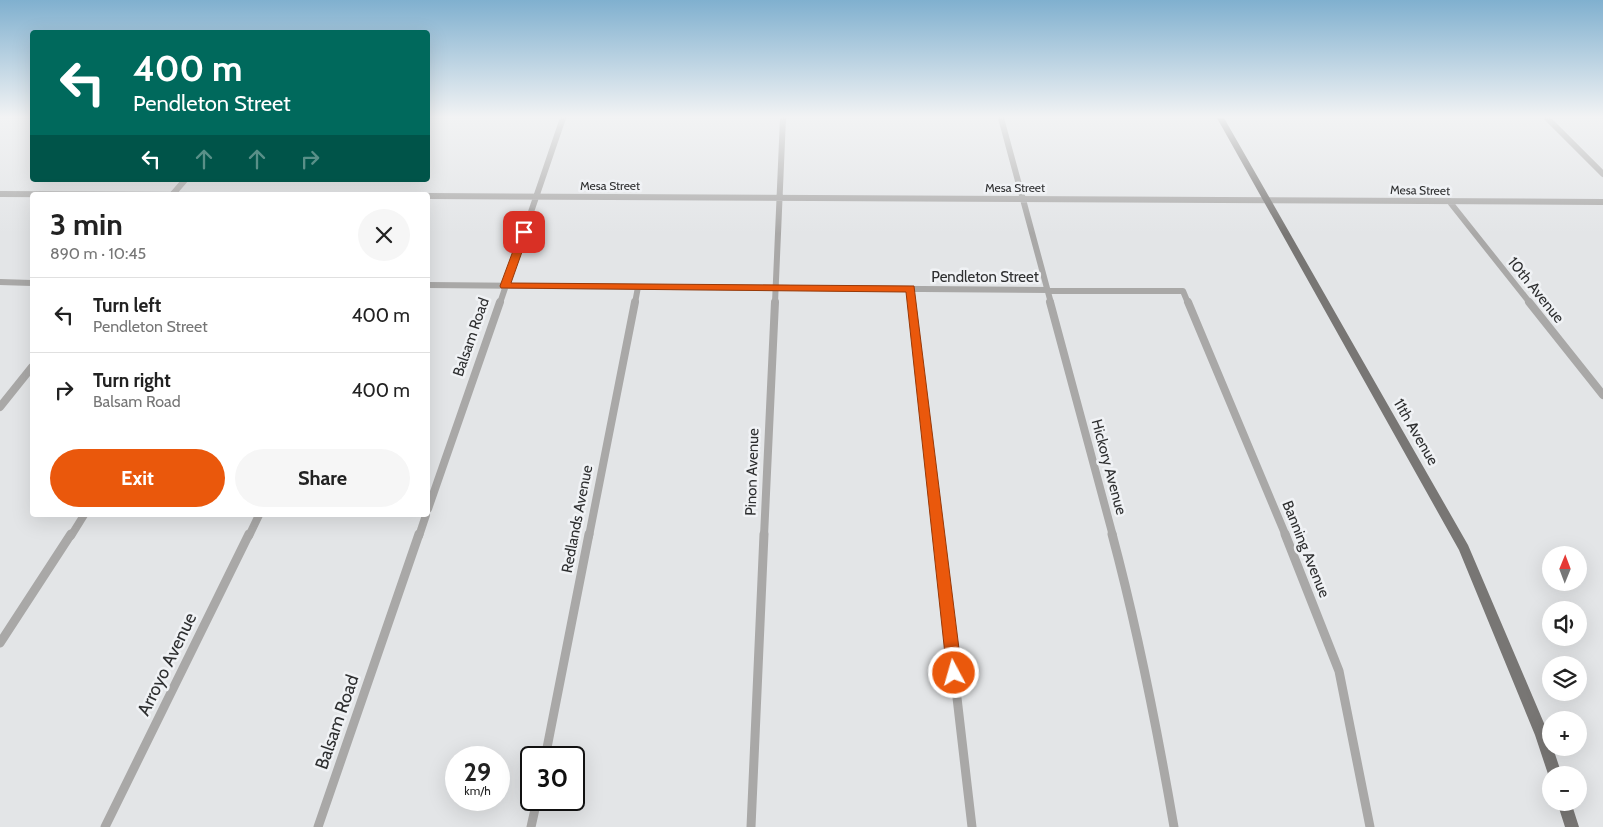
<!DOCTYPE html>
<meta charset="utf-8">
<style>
:root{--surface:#fff;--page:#f6f6f6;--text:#222;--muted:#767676;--line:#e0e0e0;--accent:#ea580c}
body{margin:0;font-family:Cabin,sans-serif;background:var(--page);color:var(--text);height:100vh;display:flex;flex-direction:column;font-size:19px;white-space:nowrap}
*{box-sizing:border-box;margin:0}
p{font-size:16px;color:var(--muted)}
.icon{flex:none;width:28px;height:28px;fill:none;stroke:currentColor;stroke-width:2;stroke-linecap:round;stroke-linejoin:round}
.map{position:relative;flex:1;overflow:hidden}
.side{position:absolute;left:30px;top:192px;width:400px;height:325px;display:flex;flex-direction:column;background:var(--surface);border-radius:5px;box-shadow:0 5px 20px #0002}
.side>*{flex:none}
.top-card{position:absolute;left:30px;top:30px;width:400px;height:152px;border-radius:5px;box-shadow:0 5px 20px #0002;background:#00695c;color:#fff;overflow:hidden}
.needle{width:32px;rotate:1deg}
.buttons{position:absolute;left:1542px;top:546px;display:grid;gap:10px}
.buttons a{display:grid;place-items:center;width:45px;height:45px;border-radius:50%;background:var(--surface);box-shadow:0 5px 20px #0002;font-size:25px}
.speed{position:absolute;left:445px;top:746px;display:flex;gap:10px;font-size:25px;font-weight:700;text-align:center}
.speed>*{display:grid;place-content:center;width:65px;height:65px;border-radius:50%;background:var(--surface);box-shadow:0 5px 20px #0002;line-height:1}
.speed small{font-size:12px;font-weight:400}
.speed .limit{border:2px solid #111;border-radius:8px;background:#fff;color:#111}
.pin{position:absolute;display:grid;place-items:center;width:42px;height:42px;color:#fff;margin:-21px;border-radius:10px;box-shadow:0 2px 8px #0006}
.me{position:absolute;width:55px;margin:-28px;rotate:354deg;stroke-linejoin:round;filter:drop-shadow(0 0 4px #0008)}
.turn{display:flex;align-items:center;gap:18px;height:105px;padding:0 20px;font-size:22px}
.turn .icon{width:65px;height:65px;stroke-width:2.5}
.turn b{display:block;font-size:35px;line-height:42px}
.lanes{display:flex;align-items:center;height:48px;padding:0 20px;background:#0003;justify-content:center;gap:25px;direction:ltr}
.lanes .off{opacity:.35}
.round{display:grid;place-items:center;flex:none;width:52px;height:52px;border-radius:26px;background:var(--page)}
.head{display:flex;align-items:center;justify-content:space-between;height:85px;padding:0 20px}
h1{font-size:30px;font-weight:800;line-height:38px}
.cta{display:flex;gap:10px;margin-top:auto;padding:10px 20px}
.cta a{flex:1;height:58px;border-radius:30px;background:var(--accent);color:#fff;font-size:20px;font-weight:800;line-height:58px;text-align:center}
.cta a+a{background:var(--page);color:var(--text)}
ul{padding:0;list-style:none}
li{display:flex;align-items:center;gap:15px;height:75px;padding:0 20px;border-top:1px solid var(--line)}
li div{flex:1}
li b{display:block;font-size:19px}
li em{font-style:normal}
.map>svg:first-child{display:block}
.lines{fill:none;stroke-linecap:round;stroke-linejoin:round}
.minor-far2{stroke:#a9a8a7;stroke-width:6}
.minor-far1{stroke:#a9a8a7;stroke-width:8}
.minor{stroke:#a9a8a7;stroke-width:9}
.major{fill:#787674;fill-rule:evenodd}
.route{fill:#ea580c;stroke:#983908}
.labels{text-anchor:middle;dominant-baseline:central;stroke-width:5;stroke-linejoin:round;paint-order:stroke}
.far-street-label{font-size:12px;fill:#2e2f30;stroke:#f0f2f5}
.street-label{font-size:15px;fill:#2e2f30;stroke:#f0f2f5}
.near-street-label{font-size:18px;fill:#2e2f30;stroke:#f0f2f5}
</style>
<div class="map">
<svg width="1603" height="827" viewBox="0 0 1603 827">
<rect width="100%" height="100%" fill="#e3e5e7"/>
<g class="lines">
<path class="minor-far2" d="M1001,118L1051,303
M1547,118L1603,174
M0,194L205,195
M172,195L185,180
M428,196L1603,202
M1449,201L1530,303
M0,282L32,283
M428,285L1183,291L1188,303
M910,289L912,303
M500,303L563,118
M635,303L638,287
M775,303L783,118"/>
<path class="minor-far1" d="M912,302L938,536
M1050,302L1113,536
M1188,302L1286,536
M1529,302L1603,395
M0,407L32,367
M428,509L500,302
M71,536L84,515
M249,536L259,515
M419,536L426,515
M589,536L635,302
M764,536L775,302"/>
<path class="minor" d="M938,534L972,827
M1112,534C1138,631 1157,728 1174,827
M1285,534L1339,671L1370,827
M0,643L71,534
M545,758L589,534
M105,827L249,534
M318,827L419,534
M531,827L537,800
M751,827L764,534"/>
<path class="major" d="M1217,118H1224L1468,545L1549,735L1551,748H1553L1562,775H1551L1550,780L1535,735L1459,550Z
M1557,802H1571L1579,827H1565Z"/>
</g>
<linearGradient id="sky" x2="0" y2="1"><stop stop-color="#80b0cf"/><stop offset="0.5" stop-color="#f2f3f4"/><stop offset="1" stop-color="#f2f3f4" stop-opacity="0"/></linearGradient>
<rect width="1603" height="234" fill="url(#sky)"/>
<path class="route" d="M524,229L529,232L511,283L914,286L962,673L959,678L954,680L949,678L947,673L906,292L501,288L500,286L520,232Z"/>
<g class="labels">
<g class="far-street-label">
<text x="610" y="185">Mesa Street</text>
<text x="1015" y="187">Mesa Street</text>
<text transform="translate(1420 190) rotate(1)">Mesa Street</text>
</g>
<g class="street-label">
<text x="985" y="277">Pendleton Street</text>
<text transform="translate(1536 290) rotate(51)">10th Avenue</text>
<text transform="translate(471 337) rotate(-71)">Balsam Road</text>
<text transform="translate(1416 432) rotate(60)">11th Avenue</text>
<text transform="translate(1109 467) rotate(75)">Hickory Avenue</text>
<text transform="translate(752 472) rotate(-88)">Pinon Avenue</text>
<text transform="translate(577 519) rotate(-79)">Redlands Avenue</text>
<text transform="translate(1306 549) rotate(68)">Banning Avenue</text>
</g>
<g class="near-street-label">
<text transform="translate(167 664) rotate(-64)">Arroyo Avenue</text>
<text transform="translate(337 722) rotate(-71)">Balsam Road</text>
</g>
</g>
</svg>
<div class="buttons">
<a><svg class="needle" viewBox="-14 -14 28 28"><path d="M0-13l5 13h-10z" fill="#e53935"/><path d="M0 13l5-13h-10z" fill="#767676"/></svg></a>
<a><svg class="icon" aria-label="sound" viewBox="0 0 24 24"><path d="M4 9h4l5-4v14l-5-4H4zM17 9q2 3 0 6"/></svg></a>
<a><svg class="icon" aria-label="layers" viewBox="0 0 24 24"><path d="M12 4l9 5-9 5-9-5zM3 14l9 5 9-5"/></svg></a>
<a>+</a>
<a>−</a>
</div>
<div class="speed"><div>29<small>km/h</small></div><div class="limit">30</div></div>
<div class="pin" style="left:524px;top:232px;background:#d93025"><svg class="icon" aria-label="arrive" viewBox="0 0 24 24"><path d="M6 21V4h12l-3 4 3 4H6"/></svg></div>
<svg class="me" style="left:954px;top:673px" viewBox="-20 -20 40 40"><circle r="17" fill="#ea580c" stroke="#fff" stroke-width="3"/><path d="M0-11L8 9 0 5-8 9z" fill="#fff"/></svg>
<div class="top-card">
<div class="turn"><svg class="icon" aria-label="left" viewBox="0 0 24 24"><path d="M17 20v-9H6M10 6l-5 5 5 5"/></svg><div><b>400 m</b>Pendleton Street</div></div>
<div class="lanes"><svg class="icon" aria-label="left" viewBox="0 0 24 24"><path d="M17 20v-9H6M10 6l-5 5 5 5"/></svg><svg class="icon off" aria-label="ahead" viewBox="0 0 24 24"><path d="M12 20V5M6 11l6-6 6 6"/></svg><svg class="icon off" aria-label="ahead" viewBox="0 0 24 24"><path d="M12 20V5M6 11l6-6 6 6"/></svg><svg class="icon off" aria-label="right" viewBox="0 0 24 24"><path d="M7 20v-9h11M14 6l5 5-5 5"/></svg></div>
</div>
<section class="side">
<div class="head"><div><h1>3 min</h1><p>890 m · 10:45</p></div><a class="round"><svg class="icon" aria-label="close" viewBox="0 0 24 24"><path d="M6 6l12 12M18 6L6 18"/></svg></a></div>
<ul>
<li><svg class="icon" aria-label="left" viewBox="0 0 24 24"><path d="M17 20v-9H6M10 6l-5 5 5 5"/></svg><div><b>Turn left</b><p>Pendleton Street</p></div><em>400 m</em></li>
<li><svg class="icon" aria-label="right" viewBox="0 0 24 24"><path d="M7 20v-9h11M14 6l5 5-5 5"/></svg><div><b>Turn right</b><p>Balsam Road</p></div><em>400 m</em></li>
</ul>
<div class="cta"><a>Exit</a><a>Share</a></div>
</section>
</div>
